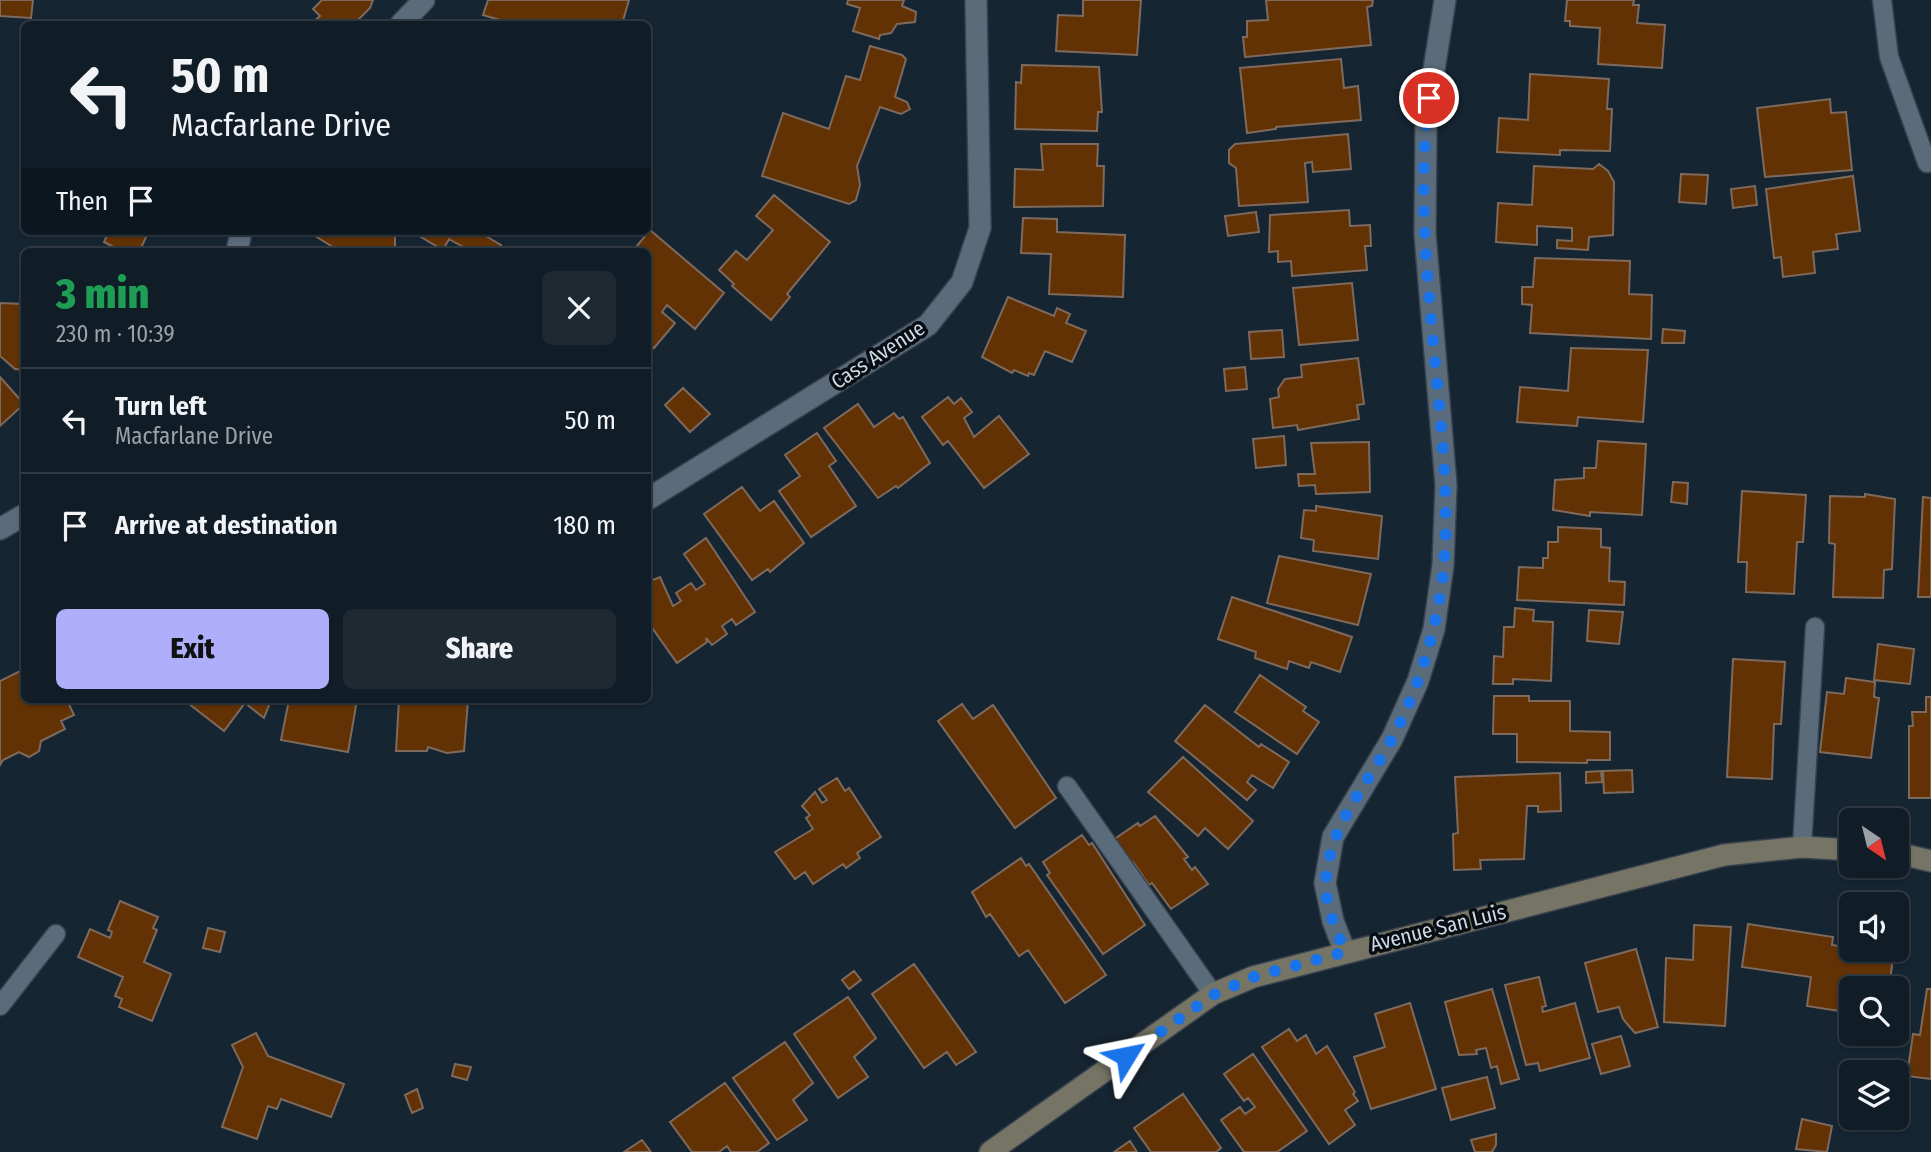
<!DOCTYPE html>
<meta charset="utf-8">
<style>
:root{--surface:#101c26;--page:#1e2932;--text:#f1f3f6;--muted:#9ca1a7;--line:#303a43;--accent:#aeaefb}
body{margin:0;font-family:"Fira Sans Condensed",sans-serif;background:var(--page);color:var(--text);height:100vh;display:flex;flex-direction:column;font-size:26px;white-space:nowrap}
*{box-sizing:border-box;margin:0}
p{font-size:23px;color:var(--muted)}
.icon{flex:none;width:38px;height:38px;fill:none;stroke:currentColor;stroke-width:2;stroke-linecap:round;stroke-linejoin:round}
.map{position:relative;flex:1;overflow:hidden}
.drawer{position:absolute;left:21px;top:248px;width:630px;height:455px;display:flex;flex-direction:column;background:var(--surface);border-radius:10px;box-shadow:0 2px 5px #0004,0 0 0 2px var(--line)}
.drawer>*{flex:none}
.banner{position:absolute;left:21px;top:21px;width:630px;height:214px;border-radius:10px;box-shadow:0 2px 5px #0004,0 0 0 2px var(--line);background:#101c26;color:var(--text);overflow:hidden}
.needle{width:46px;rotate:145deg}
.tools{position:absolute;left:1839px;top:808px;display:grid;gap:14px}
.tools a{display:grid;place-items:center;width:70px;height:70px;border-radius:10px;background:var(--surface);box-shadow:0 2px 5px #0004,0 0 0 2px var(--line);font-size:35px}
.pin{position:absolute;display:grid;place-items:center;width:60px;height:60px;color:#fff;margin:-30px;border:4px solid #fff;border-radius:50%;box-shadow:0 2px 7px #0007}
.me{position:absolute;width:77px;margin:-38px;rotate:55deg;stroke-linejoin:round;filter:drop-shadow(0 0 5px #0008)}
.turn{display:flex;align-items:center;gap:24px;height:147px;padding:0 35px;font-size:32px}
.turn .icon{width:91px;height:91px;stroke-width:2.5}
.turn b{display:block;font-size:49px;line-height:60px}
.then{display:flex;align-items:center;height:66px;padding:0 35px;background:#0003;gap:14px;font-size:26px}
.round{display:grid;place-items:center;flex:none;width:74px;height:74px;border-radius:10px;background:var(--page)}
.head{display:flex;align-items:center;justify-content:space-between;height:119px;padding:0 35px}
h1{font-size:42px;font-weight:800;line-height:52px;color:#1e9e55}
.button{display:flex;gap:14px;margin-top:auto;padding:14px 35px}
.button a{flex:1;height:80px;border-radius:10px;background:var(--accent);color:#111;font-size:28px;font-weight:800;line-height:80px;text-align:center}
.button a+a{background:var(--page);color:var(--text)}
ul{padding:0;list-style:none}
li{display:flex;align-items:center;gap:21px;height:105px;padding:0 35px;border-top:2px solid var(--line)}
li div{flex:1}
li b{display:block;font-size:26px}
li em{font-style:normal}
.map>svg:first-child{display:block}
.building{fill:#623104;stroke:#7e6a5d;stroke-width:2}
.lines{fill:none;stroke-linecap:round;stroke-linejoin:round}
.lane-casing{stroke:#38424e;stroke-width:21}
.street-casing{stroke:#38424e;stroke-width:24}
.secondary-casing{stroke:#38424e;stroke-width:24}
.lane{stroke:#5a6b7b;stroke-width:18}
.street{stroke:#5a6b7b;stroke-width:21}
.secondary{stroke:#767464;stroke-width:21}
.route{stroke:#1a73e8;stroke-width:12;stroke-dasharray:0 21.6}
.labels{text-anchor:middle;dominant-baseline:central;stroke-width:7;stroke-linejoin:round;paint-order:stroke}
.street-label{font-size:21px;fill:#d0dae3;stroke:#070d13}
</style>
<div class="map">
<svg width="1931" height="1152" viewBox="0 0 1931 1152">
<rect width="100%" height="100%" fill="#162532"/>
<path class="building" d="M0,0H33L31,18L0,16Z
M322,0H373L370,8L354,24H311L320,16L313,9Z
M488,0H629L622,24H514L483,15Z
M848,0H904L902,6L916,12L915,22L897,24L891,33L880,35L879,39L853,31L860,8L847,4Z
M1083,0H1141L1137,55L1056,51L1058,15L1083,16Z
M1266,0H1373L1372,6L1367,7L1371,45L1245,57L1243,37H1247V21L1268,20Z
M1567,0H1634L1633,5H1639L1637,23L1665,25L1662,68L1598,64L1600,28L1570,26V21H1565Z
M870,46L902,55L906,59L895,97L907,102L910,109L901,114L880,107L857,166L860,185L856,200L849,204L762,176L783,113L829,129L846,76L860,80Z
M1341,59L1344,88L1358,86L1361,120L1276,127V129L1247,133L1240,68Z
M1022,65L1099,67L1102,112H1098L1097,131L1015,129L1016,82L1021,83Z
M1530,74L1609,79L1607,109H1612L1610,151L1560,150V155L1497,152L1499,118L1528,120Z
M1830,99L1831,113L1846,112L1852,170L1765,177L1757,108Z
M1348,134L1351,169L1313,172L1312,162L1305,163L1308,202L1239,206L1236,168L1229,163V150L1235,144Z
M1041,144H1098L1097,166H1104L1103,206L1014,207L1015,169L1043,170Z
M1599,164L1608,171L1614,182L1613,235L1589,237L1588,250L1557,248V240L1572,241V228L1537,226V245L1496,242L1498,203L1532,205L1534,166L1593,169Z
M1681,174L1708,175L1706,204L1679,202Z
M1853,176L1860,231L1836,234L1838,249L1813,252L1815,273L1783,277L1781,257L1774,258L1766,189Z
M1755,186L1757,205L1733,208L1731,189Z
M774,195L830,242L787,294L790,297L771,320L732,286L734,284L719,270L736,251L747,260L773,230L756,216Z
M1349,210L1350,226L1370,225L1371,246H1365L1367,270L1292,276L1291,261L1278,262V251L1269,252L1270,215Z
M1256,212L1259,232L1228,236L1225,216Z
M1023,218L1057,219V232L1125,235L1123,297L1049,294L1051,254L1021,253Z
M650,230L724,293L695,329L667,305L662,312L675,323L654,348L648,343V252H632Z
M109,231H149L139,252H123L104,242Z
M307,231H395V246L405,252H341Z
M411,231H477L501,245L496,252H472L449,239L443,250Z
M1535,258L1630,261L1629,294L1652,295L1651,339L1530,333L1532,305L1522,304V287H1533Z
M1352,283L1358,340L1299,345L1293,288Z
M1008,297L1054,316L1057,308L1070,314L1066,323L1086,331L1072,362L1045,351L1034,375L1029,373L1028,376L1014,370L1012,373L982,357Z
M0,303L24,304V370L15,369L0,356Z
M1663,329L1685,331L1684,343H1662Z
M1282,330L1284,357L1251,359L1249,332Z
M1571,348L1648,350L1643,422L1578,417L1577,426L1517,422L1520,387L1568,391Z
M1358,358L1364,404L1357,405L1359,419L1298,430L1297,425L1273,428L1270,399L1279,397L1278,389L1285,379L1302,377L1301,365Z
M1245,367L1247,389L1226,391L1224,369Z
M0,377L24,404L0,426Z
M683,388L710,414L690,432L665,405Z
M948,397L954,404L961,398L972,412L964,418L974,437L999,416L1029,454L984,488L948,441L943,445L922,417Z
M858,404L874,427L894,413L899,419L903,417L930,463L898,488L896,486L878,498L824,428Z
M817,433L836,461L829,466L856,506L811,537L779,491L800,476L785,455Z
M1284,436L1286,465L1256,468L1253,439Z
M1598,441L1646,444L1642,515L1590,512V516L1553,510L1555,480L1584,478V468H1596Z
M1369,442L1370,492L1316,494L1315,485L1299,486L1298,474H1315L1311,443Z
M1673,482L1688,483L1687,504L1671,502Z
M742,487L760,511L774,501L804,543L770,572L768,569L752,580L704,514Z
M1742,491L1806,495L1803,542H1797L1794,594L1746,592L1747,562H1738Z
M1865,494L1895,499L1892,569L1884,570L1883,598L1833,597L1835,544L1829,543L1830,496L1865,497Z
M1923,497L1931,498V597H1918Z
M1316,506L1382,516L1378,559L1313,551L1314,540L1301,538L1304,510L1316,511Z
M1558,527L1601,529V547L1610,548L1609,581L1625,582L1624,605L1517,600L1519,567L1543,568V558H1548V542H1558Z
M706,538L755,612L736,625L732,619L722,626L727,634L712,645L706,638L707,642L677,663L648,622V582L660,577L673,606L681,601L676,593L691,583L696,590L705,584L684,554Z
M1279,556L1371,574L1358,625L1267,603Z
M1232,597L1352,637L1340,672L1311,662L1309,668L1289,661L1287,669L1255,658L1256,652L1218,639Z
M1515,608L1534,610L1533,621L1553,622L1551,681L1513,679V684H1493L1494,656L1503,657L1504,627H1514Z
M1589,610L1623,612L1619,644L1587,641Z
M1878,644L1914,649L1910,684L1874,680Z
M1733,659L1785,662L1781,724H1774L1772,779L1727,777Z
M24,669V700H67L74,715L61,721L65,729L41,741L39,751L29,757L19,752L3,760L0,765V681Z
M1260,675L1306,707L1303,711L1319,722L1297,754L1235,712Z
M1846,678L1875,682L1874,697L1879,698L1871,758L1820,752L1827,692L1844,694Z
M1494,696H1529V701H1570V731L1610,732V760H1587V763L1517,762V734H1493Z
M1926,697H1931V798H1909V726H1913L1912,712H1926Z
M184,700H271L264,718L245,703L224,731Z
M289,700H357L348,752L281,740Z
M399,700H468L464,751L447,753L428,747L427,751H396Z
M962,704L973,719L993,705L1056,798L1015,828L938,721Z
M1205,705L1259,747L1261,744L1289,762L1273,788L1252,775L1247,782L1256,790L1247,800L1175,741Z
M1183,757L1253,821L1228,849L1205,828L1198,836L1148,792Z
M1632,770L1633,792L1604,793L1603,771Z
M1601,771L1602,782L1586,783V772Z
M1560,773L1561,811L1538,812V806H1527L1524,859L1480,860L1481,869L1454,870L1453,834L1458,833L1455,777Z
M837,778L845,791L849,788L881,837L857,853L860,858L846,868L843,864L813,884L805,872L795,879L775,852L813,829L806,818L810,815L802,806L815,792L822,803L827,800L819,789Z
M1155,816L1188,857L1184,859L1192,870L1195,867L1208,884L1171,909L1152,883L1149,885L1133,862L1130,864L1113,840L1138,823L1140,826Z
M1082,835L1089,845L1092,843L1145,925L1103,954L1047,875L1050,873L1043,862Z
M1021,858L1026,866L1029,864L1106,975L1065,1003L1028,950L1019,956L990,914L986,917L972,892Z
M120,901L158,917L153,928L157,930L144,962L171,974L152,1021L119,1007L122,999L115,996L123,977L78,957L90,929L110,938L112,932L108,930Z
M1748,924L1833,937L1832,945L1852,948V950H1894L1889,989H1852V1013L1807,1006L1811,977L1742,967Z
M1694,925L1731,927L1725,1026L1664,1022L1666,958L1693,960Z
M208,928L225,932L220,952L203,948Z
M1636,949L1658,1027L1635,1033L1623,1019L1619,1007L1598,1012L1585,963Z
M914,964L976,1052L956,1065L947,1052L924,1068L872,994Z
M854,971L861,980L849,989L842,980Z
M1539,977L1546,1006L1542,1007L1543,1012L1575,1003L1590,1058L1540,1071L1538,1063L1526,1065L1505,985Z
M1492,989L1519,1079L1501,1084L1497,1066L1491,1068L1486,1048L1476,1050L1477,1054L1459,1055L1445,1002Z
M1927,989H1931V1079L1907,1076L1913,1034L1920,1035Z
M1897,990L1905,992L1900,1020H1897Z
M848,997L876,1038L854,1057L868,1077L838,1098L794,1034Z
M1410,1003L1436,1089L1371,1109L1354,1057L1385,1047L1375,1014Z
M1289,1029L1297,1041L1306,1035L1316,1054L1327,1046L1355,1092L1353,1094L1358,1101L1345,1110L1355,1125L1329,1144L1262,1047Z
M256,1033L268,1056L344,1084L331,1117L281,1099L277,1109L268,1106L257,1139L222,1127L243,1067L232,1045Z
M1621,1036L1630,1066L1601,1074L1592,1044Z
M785,1042L813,1083L793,1100L807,1120L777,1140L733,1078Z
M1253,1054L1307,1131L1277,1152H1244L1221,1120L1240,1107L1245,1114L1255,1107L1248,1098L1244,1101L1224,1074Z
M455,1064L471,1067L467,1080L452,1076Z
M1487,1077L1495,1108L1451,1120L1442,1088Z
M725,1083L769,1143L757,1152H731L727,1146L719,1152H692L670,1122Z
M417,1089L423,1108L412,1113L405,1095Z
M1183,1094L1221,1148L1216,1152H1151L1134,1128Z
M1802,1119L1832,1126L1827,1152L1796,1149Z
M1496,1134V1145L1492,1152H1475L1471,1140Z
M642,1140L651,1152H624Z
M1130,1141L1137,1152H1114Z"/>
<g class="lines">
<g class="lane-casing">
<path id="lane" d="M1882,0L1889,57L1927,163
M1067,786L1213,994
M1802,847L1815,627
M0,1006L56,934"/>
</g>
<g class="street-casing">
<path id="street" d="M401,24L424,0
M237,252L241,231
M648,499L928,325L962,282L980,228L976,0
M0,529L24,515
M1345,952L1333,921L1325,883L1333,837L1392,739L1418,681L1434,629L1443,565L1446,485L1425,234L1426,120L1445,0"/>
</g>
<g class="secondary-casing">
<path id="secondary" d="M1897,853L1931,861
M990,1152L1213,994L1253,977L1724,855L1802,847L1852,850"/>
</g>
<use href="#lane" class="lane"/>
<use href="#street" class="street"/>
<use href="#secondary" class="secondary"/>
</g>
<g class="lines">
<path class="route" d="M1126,1056L1213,995L1253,977L1345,952C1337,931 1324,904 1326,881C1329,826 1367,785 1392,739C1410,705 1424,668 1433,630C1452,556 1446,479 1439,404C1430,303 1416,199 1429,98"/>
</g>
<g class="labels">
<g class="street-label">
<text transform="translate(878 355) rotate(-33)">Cass Avenue</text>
<text transform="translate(1438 928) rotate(-14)">Avenue San Luis</text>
</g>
</g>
</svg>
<div class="tools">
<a><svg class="needle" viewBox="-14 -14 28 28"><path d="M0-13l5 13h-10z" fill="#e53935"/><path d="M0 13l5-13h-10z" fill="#9ca1a7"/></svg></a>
<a><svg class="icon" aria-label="sound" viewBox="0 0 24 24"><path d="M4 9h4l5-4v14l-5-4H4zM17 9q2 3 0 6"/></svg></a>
<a><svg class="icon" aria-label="search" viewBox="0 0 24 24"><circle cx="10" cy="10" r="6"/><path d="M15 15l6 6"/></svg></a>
<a><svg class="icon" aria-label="layers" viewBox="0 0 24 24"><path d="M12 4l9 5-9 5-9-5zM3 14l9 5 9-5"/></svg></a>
</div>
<div class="pin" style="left:1429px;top:98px;background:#d93025"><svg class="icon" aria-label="arrive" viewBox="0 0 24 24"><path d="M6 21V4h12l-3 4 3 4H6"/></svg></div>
<svg class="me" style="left:1126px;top:1056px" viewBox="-20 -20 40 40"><path d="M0-17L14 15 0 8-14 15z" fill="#1a73e8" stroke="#fff" stroke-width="4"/></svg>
<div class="banner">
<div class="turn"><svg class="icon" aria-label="left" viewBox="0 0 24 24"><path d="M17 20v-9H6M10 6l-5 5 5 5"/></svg><div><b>50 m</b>Macfarlane Drive</div></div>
<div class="then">Then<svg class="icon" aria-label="arrive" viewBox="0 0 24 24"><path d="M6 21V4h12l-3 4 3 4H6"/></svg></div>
</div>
<section class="drawer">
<div class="head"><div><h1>3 min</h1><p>230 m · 10:39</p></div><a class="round"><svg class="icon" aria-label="close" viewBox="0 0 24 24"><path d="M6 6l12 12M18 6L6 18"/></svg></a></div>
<ul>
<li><svg class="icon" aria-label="left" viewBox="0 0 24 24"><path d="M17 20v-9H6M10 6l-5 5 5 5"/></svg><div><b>Turn left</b><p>Macfarlane Drive</p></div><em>50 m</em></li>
<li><svg class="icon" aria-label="arrive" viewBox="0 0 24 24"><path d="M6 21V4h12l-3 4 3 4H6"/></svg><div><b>Arrive at destination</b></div><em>180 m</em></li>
</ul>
<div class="button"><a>Exit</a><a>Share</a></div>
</section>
</div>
